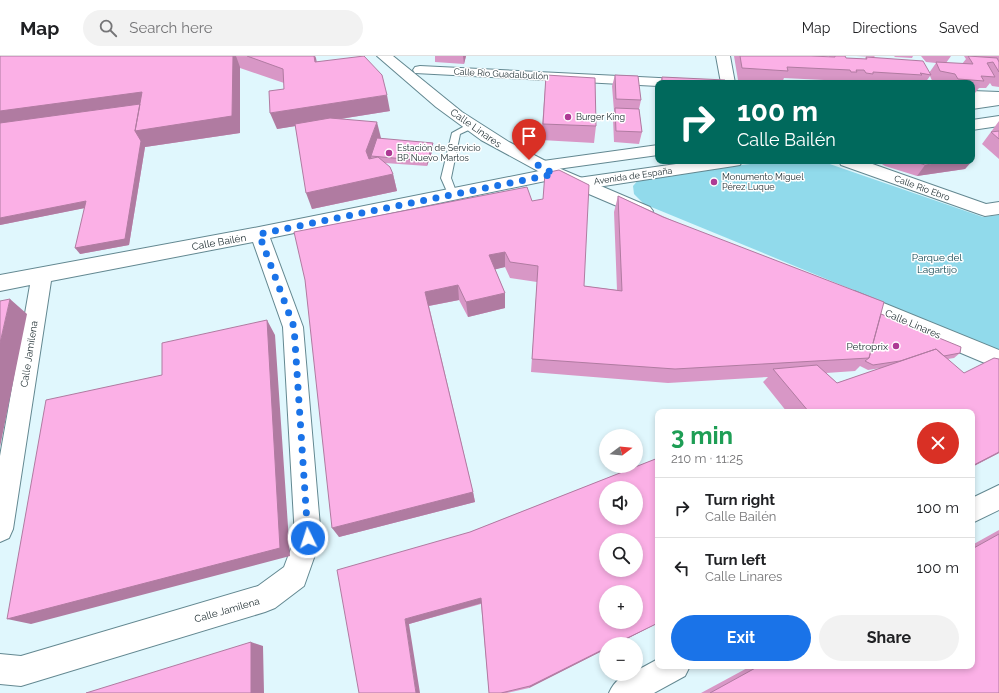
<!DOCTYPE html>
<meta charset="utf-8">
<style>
:root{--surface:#fff;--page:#f2f2f2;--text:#202124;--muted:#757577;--line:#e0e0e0;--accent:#1a73e8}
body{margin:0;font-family:Raleway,sans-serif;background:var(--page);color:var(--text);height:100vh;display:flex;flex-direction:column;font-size:15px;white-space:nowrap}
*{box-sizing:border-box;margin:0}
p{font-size:13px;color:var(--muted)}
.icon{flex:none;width:22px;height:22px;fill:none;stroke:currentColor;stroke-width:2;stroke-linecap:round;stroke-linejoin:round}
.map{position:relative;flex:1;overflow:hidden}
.side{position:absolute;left:655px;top:353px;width:320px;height:260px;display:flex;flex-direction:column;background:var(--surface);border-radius:8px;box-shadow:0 2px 6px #0003}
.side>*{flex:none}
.guide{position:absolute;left:655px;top:24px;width:320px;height:84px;border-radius:8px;box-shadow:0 2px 6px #0003;background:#00695c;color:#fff;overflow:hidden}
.needle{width:26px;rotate:74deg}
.tools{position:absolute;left:599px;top:373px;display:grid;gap:8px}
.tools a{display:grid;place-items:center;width:44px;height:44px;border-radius:50%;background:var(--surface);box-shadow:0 2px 6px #0003;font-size:20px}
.pin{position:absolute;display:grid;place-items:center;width:34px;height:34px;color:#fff;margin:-41px -17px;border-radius:50% 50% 50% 0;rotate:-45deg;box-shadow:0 0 4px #0007}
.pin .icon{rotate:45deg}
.me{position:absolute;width:44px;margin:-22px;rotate:356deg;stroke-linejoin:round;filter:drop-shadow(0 0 3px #0008)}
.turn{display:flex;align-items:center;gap:14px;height:84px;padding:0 16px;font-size:18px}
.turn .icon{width:52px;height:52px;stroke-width:2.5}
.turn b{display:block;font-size:28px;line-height:34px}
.round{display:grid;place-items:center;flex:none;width:42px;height:42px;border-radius:21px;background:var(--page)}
.head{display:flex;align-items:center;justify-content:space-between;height:68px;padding:0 16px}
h1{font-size:24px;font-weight:700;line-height:30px;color:#1e9e55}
.cta{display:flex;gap:8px;margin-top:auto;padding:8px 16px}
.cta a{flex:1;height:46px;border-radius:24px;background:var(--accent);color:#fff;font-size:16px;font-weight:700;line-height:46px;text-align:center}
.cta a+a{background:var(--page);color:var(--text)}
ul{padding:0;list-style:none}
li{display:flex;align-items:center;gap:12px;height:60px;padding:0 16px;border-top:1px solid var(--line)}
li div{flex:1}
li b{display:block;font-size:15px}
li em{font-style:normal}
header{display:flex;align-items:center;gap:24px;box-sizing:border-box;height:56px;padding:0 20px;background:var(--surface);border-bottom:1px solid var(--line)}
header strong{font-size:19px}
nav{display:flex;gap:22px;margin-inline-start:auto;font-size:14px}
.search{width:280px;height:36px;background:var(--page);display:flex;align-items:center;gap:10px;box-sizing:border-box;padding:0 14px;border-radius:22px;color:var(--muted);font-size:15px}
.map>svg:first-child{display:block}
.green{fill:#91daeb}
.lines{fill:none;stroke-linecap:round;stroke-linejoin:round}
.service-casing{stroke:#638891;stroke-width:2}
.minor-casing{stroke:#638891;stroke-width:2}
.tertiary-casing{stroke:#638891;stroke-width:2}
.secondary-casing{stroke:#638891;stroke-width:2}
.service{fill:#fff;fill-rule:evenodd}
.minor{fill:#fff;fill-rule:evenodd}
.tertiary{fill:#fff;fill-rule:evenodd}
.secondary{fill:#fff;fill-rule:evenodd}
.wall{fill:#d897c6;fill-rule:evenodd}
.shaded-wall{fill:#b07ba1}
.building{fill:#fbb0e6;stroke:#b07ba1;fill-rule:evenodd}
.route{stroke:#1a73e8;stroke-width:7;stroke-dasharray:0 12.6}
.poi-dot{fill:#ad3a94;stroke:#fff;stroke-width:1.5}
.labels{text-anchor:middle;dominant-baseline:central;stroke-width:3;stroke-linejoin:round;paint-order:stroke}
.far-street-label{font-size:9px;fill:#1d2c30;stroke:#fff}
.far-poi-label{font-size:9px;fill:#1d2c30;stroke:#fff;text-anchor:start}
.street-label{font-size:10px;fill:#1d2c30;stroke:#fff}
.park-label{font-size:10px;fill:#073f4a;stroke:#fff}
.poi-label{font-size:10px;fill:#1d2c30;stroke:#fff;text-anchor:end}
</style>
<header>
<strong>Map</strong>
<div class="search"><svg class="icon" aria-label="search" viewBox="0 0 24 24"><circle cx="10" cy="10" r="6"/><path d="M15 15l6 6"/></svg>Search here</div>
<nav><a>Map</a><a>Directions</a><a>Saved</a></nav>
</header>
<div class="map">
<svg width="999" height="637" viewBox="0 0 999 637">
<rect width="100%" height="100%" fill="#e0f7fd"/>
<path class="green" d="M773,105H821L983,161L999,159V294L644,148L634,138L633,130L640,122Z"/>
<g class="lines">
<g class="service-casing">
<path id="service" d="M472,66L475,67V71L460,78L451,122L457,138L455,140H449L441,122L452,77Z"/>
</g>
<g class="minor-casing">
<path id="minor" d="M716,0H730L735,27H721Z
M420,10L679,23L684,24L686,27H658V30L415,17L413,14L415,11Z
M972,35L999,36V46L972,45Z
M839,105H864L986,148L999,146V158L985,160L979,158L841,109Z
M554,112L560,114L563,118L560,122L270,182L303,271L321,482L304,530L275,552L265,556L21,630L0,628V598L21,600L258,530L284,511L295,482L283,271L253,186L51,225L13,473L9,482L0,486V400L30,229L0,235V219L259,171Z
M999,429V454L972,467V442Z
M658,603V610H690L685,620L654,637H609C614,625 623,618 636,618V615Z"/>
</g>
<g class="tertiary-casing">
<path id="tertiary" d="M999,39V49L972,53V43Z
M999,60V70L972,74V64Z
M658,89V99L543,115L537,114L535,110L537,106L543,105Z
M697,105H742L740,109L734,110L578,134L572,132L569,128L572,124L578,122Z"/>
</g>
<g class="secondary-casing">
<path id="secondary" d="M377,0H393L462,56L509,86L561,113L650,151L653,155L650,159L644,161L638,159L549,121L481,84L436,51Z
M854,235L999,294V313L847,249L844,243L847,237Z"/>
</g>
<use href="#service" class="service"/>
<use href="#minor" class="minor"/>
<use href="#tertiary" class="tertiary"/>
<use href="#secondary" class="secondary"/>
</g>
<path class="wall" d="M0,0H315L316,6L390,55L340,63L381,83L433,87V93L427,110L385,107L393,118L397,135L312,153L295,70L277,73L284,33V27L240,12V11V77L145,91L129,189L80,198L84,152L0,169Z
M435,0H466L464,8L435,6Z
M734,0H811L829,1V0H845L846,2L865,3L866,1L929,17L936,7L926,6L921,0H951L946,7L962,8L966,3L964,0H999V31L992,30L990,27L986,32H979L975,37L972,36V27H933L930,20L925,27H859L858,26L852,25L851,27H844V25L784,22L782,27L738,24Z
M856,0H875L874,1Z
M894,0H913L912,2L895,1Z
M546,19L596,70L594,87L541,84Z
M615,19L641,44L639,53L642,76L639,88L614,86L613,63L614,55L612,30Z
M662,21L726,27H660Z
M658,58V70L657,61Z
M999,65V103L982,88Z
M877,105H972L965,113L917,120L885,110Z
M618,140L881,258L960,297L954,302L948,303L999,397L972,411V356H787L763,326L768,321L668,327L531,316L537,226L510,222L505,211L495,213L505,237V252L468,261L459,244L429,250L473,436L475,446L339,481L305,224L532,145L584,230L617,234L614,156ZM860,310L868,314L881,312L837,327L826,317L855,315Z
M658,402V567L617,588H606V593L529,632L507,637H489L481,548L409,568L359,637L470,476Z
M999,474V637H701L751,610H972V489Z"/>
<path class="shaded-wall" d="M233,0H236L240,11V77L145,91L129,189L80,198L75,192L141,85L0,74V55Z
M314,0H315L316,2L320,22Z
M463,0H466L464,8Z
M387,39L390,55L277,73L270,57Z
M377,66L381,82L371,100L372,105L370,111L366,95Z
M433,87V93L427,110V105Z
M952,105H972L965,113L917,120L925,109Z
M393,118L397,135L312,153L306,137Z
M86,145L90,151L0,169V162Z
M505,196V211L489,215V199Z
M458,229L459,244L428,250L425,236Z
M505,237V252L468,261L466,246Z
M10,243L27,258L0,391V287Z
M267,264L275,279L290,500L31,568L7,563Z
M999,396V397L972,411V410Z
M473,436L475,446L339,481L332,472Z
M481,542L482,547L409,568L420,637H416L405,563Z
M658,567L617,588H615Z
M251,586L263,590L264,637H251Z
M606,592V593L529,632L530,630Z"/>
<path class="building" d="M0,0H233L232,60L135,75L142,36L0,55Z
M247,0H314L315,6L364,0L382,19L387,39L270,57L269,35L284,33L283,13Z
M740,0H811L835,1V0H845L846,2L867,3L866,1L923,5L931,19L920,17L922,19L873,16V18L866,17L864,14H856L857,16H851L850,14L787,11L788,15L742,12Z
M968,0L997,2L999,6V16L993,6L987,7L995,21L981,20L984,25L958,23L955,18L940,15L936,6L973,8Z
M546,19L595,22L596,70L543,68Z
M615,19L638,20L641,44L616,43Z
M662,21L725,24L726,27H662Z
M746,26L771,27H747Z
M140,48L135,75L141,85L125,183L75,192L86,145L0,162V67Z
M615,52L639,53L642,76L616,75Z
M330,62L377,66L366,95L369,103L378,101L390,111L393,118L306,137L295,68Z
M999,75V83L991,76Z
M377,82L433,87L427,105L371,100Z
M913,105H952L925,109Z
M559,114L589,129L584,230L622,235L618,140L663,161L884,246L869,302L675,313L532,303L538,210L510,206L505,196L489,199L505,237L466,246L458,229L425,236L473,436L332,472L305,224L294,176L527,131L532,145L543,143L545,117Z
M10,243L0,287V245Z
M881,258L961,291L960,297L944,300L936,293L900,305L873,309L865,305L869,302Z
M267,264L280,492L7,563L46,344L162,319V287Z
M936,293L964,317L994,302L999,303V396L972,410V356H809L773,313L817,309L837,327Z
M658,402V567L615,588H606V592L530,630L501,637H489L481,542L405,563L416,637H359L337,514L470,476ZM606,432H636V462H606ZM606,484H636V514H606ZM606,536H636V566H606Z
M999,478V637H710L759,610H972V493Z
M251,586V637H86Z"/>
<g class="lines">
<path class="route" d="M308,482L294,271L259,178L554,118L529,104"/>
</g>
<g class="poi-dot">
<circle cx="568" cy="61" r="4"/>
<circle cx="389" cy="97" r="4"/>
<circle cx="714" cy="126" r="4"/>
<circle cx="896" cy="290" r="4"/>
</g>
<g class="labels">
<g class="far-street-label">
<text transform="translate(501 18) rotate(3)">Calle Río Guadalbullón</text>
<text transform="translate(633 120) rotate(-8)">Avenida de España</text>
<text transform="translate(922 132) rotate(20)">Calle Río Ebro</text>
</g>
<g class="far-poi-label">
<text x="576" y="61">Burger King</text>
<text x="397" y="92">Estación de Servicio<tspan x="397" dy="10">BP Nuevo Martos</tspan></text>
<text x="722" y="121">Monumento Miguel<tspan x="722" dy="10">Pérez Luque</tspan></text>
</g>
<g class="street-label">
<text transform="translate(476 72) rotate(35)">Calle Linares</text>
<text transform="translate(219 186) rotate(-10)">Calle Bailén</text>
<text transform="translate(913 268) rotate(23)">Calle Linares</text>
<text transform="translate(29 298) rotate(-81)">Calle Jamilena</text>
<text transform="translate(227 554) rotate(-16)">Calle Jamilena</text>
</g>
<g class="park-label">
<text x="937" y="201">Parque del<tspan x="937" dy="12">Lagartijo</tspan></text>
</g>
<g class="poi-label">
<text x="888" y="290">Petroprix</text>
</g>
</g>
</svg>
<div class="tools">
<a><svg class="needle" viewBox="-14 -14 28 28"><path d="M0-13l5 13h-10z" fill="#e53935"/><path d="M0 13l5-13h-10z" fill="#757577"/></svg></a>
<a><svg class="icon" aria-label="sound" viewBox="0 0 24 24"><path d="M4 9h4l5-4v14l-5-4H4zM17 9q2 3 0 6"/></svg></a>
<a><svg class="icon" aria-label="search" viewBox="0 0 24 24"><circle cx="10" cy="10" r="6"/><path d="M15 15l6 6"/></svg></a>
<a>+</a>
<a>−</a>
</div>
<div class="pin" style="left:529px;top:104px;background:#d93025"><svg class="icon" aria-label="arrive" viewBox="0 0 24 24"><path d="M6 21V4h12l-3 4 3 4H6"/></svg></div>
<svg class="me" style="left:308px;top:482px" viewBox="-20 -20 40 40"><circle r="17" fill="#1a73e8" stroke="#fff" stroke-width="3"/><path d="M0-11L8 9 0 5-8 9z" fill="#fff"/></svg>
<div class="guide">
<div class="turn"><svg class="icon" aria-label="right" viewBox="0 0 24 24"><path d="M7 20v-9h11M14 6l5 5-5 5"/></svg><div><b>100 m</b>Calle Bailén</div></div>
</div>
<section class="side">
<div class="head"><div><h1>3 min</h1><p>210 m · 11:25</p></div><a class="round" style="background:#d93025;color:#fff"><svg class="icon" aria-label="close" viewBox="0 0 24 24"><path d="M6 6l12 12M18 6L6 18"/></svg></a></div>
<ul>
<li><svg class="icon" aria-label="right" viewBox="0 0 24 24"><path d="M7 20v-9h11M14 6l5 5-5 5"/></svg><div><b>Turn right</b><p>Calle Bailén</p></div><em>100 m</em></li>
<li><svg class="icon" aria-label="left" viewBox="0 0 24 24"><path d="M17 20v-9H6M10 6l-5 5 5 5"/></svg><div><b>Turn left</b><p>Calle Linares</p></div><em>100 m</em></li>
</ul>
<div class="cta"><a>Exit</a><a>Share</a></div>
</section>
</div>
